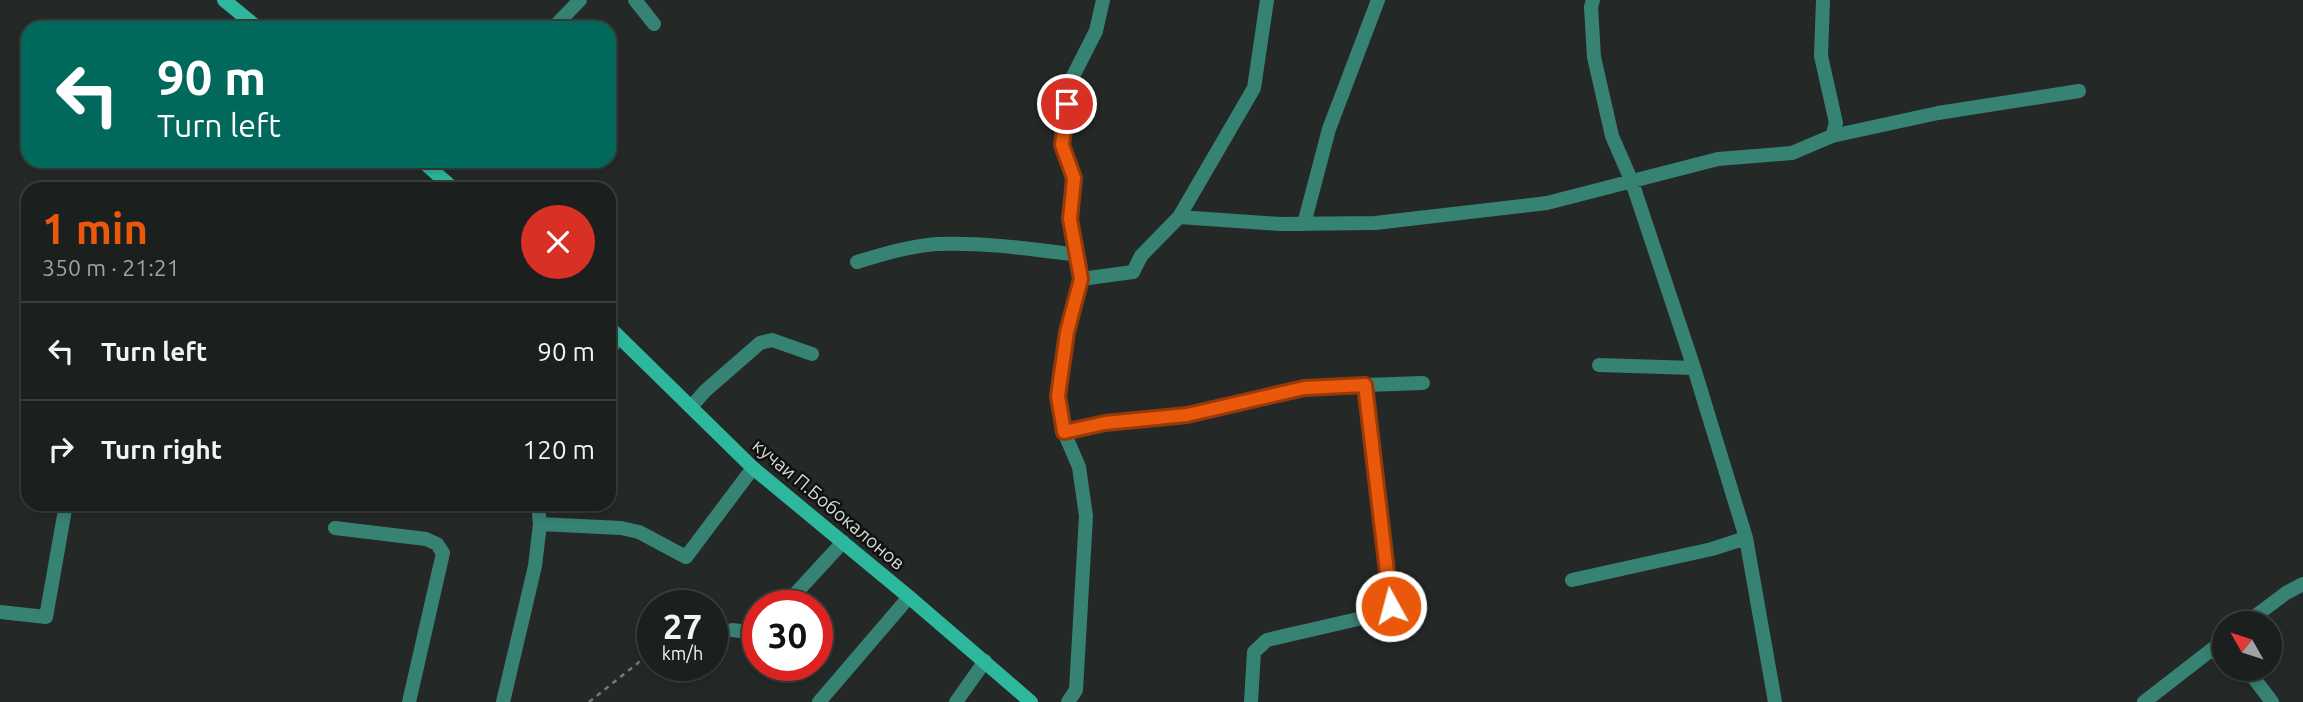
<!DOCTYPE html>
<meta charset="utf-8">
<style>
:root{--surface:#1b1f1d;--page:#242726;--text:#f1f3f6;--muted:#a0a2a4;--line:#393d3b;--accent:#ea580c}
body{margin:0;font-family:Ubuntu,sans-serif;background:var(--page);color:var(--text);height:100vh;display:flex;flex-direction:column;font-size:26px;white-space:nowrap}
*{box-sizing:border-box;margin:0}
p{font-size:23px;color:var(--muted)}
.icon{flex:none;width:38px;height:38px;fill:none;stroke:currentColor;stroke-width:2;stroke-linecap:round;stroke-linejoin:round}
.map{position:relative;flex:1;overflow:hidden}
.drawer{position:absolute;left:21px;top:182px;width:595px;height:329px;display:flex;flex-direction:column;background:var(--surface);border-radius:21px;box-shadow:0 4px 10px #0003,0 0 0 2px var(--line)}
.drawer>*{flex:none}
.hud{position:absolute;left:21px;top:21px;width:595px;height:147px;border-radius:21px;box-shadow:0 4px 10px #0003,0 0 0 2px var(--line);background:#00695c;color:#fff;overflow:hidden}
.needle{width:46px;rotate:309deg}
.controls{position:absolute;left:2212px;top:611px;display:grid;gap:14px}
.controls a{display:grid;place-items:center;width:70px;height:70px;border-radius:50%;background:var(--surface);box-shadow:0 4px 10px #0003,0 0 0 2px var(--line);font-size:35px}
.speed{position:absolute;left:637px;top:590px;display:flex;gap:14px;font-size:35px;font-weight:700;text-align:center}
.speed>*{display:grid;place-content:center;width:91px;height:91px;border-radius:50%;background:var(--surface);box-shadow:0 4px 10px #0003,0 0 0 2px var(--line);line-height:1}
.speed small{font-size:18px;font-weight:400}
.speed .limit{border:10px solid #d22;background:#fff;color:#111}
.pin{position:absolute;display:grid;place-items:center;width:60px;height:60px;color:#fff;margin:-30px;border:4px solid #fff;border-radius:50%;box-shadow:0 2px 7px #0007}
.me{position:absolute;width:77px;margin:-38px;rotate:353deg;stroke-linejoin:round;filter:drop-shadow(0 0 5px #0008)}
.turn{display:flex;align-items:center;gap:24px;height:147px;padding:0 21px;font-size:32px}
.turn .icon{width:91px;height:91px;stroke-width:2.5}
.turn b{display:block;font-size:49px;line-height:60px}
.round{display:grid;place-items:center;flex:none;width:74px;height:74px;border-radius:37px;background:var(--page)}
.head{display:flex;align-items:center;justify-content:space-between;height:119px;padding:0 21px}
h1{font-size:42px;font-weight:700;line-height:52px;color:var(--accent)}
ul{padding:0;list-style:none}
li{display:flex;align-items:center;gap:21px;height:98px;padding:0 21px;border-top:2px solid var(--line)}
li div{flex:1}
li b{display:block;font-size:26px}
li em{font-style:normal}
.map>svg:first-child{display:block}
.lines{fill:none;stroke-linecap:round;stroke-linejoin:round}
.path{stroke:#757977;stroke-width:2.5;stroke-dasharray:5 5;stroke-linecap:butt}
.minor{stroke:#378373;stroke-width:14}
.secondary{stroke:#2db89e;stroke-width:14}
.route-casing{stroke:#983908;stroke-width:18}
.route{stroke:#ea580c;stroke-width:12}
.labels{text-anchor:middle;dominant-baseline:central;stroke-width:5;stroke-linejoin:round;paint-order:stroke}
.street-label{font-size:19px;fill:#d5d8d7;stroke:#0f1110}
</style>
<div class="map">
<svg width="2303" height="702" viewBox="0 0 2303 702">
<rect width="100%" height="100%" fill="#242927"/>
<g class="lines">
<path class="path" d="M589,702L638,663L653,647"/>
<path class="minor" d="M635,0L654,24
M1267,0L1254,88L1179,217L1280,224L1375,223L1547,203L1718,159L1792,153L1832,136L1836,123L1821,56L1823,0
M1593,0L1591,7L1594,57L1612,136L1632,182L1694,368L1746,538L1775,702
M553,28L580,0
M1832,136L1938,113L2079,91
M1304,224L1329,129L1378,0
M857,262C883,254 910,246 937,244C984,242 1031,249 1078,255
M1081,279L1133,272L1141,256L1179,217
M609,350L619,337
M1599,365L1694,368
M1365,385L1423,383
M691,407L705,391L760,343L772,340L812,354
M1064,432L1106,423L1187,415L1304,388L1365,385L1391,606L1389,611L1384,613L1267,640L1254,652L1251,702
M540,524L621,528L639,532L686,557L753,468
M335,528L426,539L437,544L443,553L409,702
M1572,580L1712,549L1746,538
M784,606L843,542
M0,612L46,617L66,504
M2246,623L2286,593L2303,584
M732,630L758,633
M2211,650L2224,659
M2240,668L2253,677L2272,702
M503,702L535,566L540,524L538,504
M819,702L909,597
M956,702L985,661
M1068,702L1076,690L1086,516L1079,467L1064,432L1058,396L1067,332L1081,279L1070,219L1074,179L1061,145L1069,84L1096,31L1103,0
M2144,702L2224,640"/>
<path class="secondary" d="M224,0L258,28
M422,161L454,189
M609,327L753,468L909,597L1031,702"/>
</g>
<g class="lines">
<g class="route-casing">
<path id="route" d="M1067,104L1062,145L1074,178L1070,219L1081,279L1067,332L1058,396L1064,432L1105,423L1187,415L1304,388L1365,385L1391,606"/>
</g>
<use href="#route" class="route"/>
</g>
<g class="labels">
<g class="street-label">
<text transform="translate(829 504) rotate(40)">кучаи П.Бобокалонов</text>
</g>
</g>
</svg>
<div class="controls">
<a><svg class="needle" viewBox="-14 -14 28 28"><path d="M0-13l5 13h-10z" fill="#e53935"/><path d="M0 13l5-13h-10z" fill="#a0a2a4"/></svg></a>
</div>
<div class="speed"><div>27<small>km/h</small></div><div class="limit">30</div></div>
<div class="pin" style="left:1067px;top:104px;background:#d93025"><svg class="icon" aria-label="arrive" viewBox="0 0 24 24"><path d="M6 21V4h12l-3 4 3 4H6"/></svg></div>
<svg class="me" style="left:1391px;top:606px" viewBox="-20 -20 40 40"><circle r="17" fill="#ea580c" stroke="#fff" stroke-width="3"/><path d="M0-11L8 9 0 5-8 9z" fill="#fff"/></svg>
<div class="hud">
<div class="turn"><svg class="icon" aria-label="left" viewBox="0 0 24 24"><path d="M17 20v-9H6M10 6l-5 5 5 5"/></svg><div><b>90 m</b>Turn left</div></div>
</div>
<section class="drawer">
<div class="head"><div><h1>1 min</h1><p>350 m · 21:21</p></div><a class="round" style="background:#d93025;color:#fff"><svg class="icon" aria-label="close" viewBox="0 0 24 24"><path d="M6 6l12 12M18 6L6 18"/></svg></a></div>
<ul>
<li><svg class="icon" aria-label="left" viewBox="0 0 24 24"><path d="M17 20v-9H6M10 6l-5 5 5 5"/></svg><div><b>Turn left</b></div><em>90 m</em></li>
<li><svg class="icon" aria-label="right" viewBox="0 0 24 24"><path d="M7 20v-9h11M14 6l5 5-5 5"/></svg><div><b>Turn right</b></div><em>120 m</em></li>
</ul>
</section>
</div>
